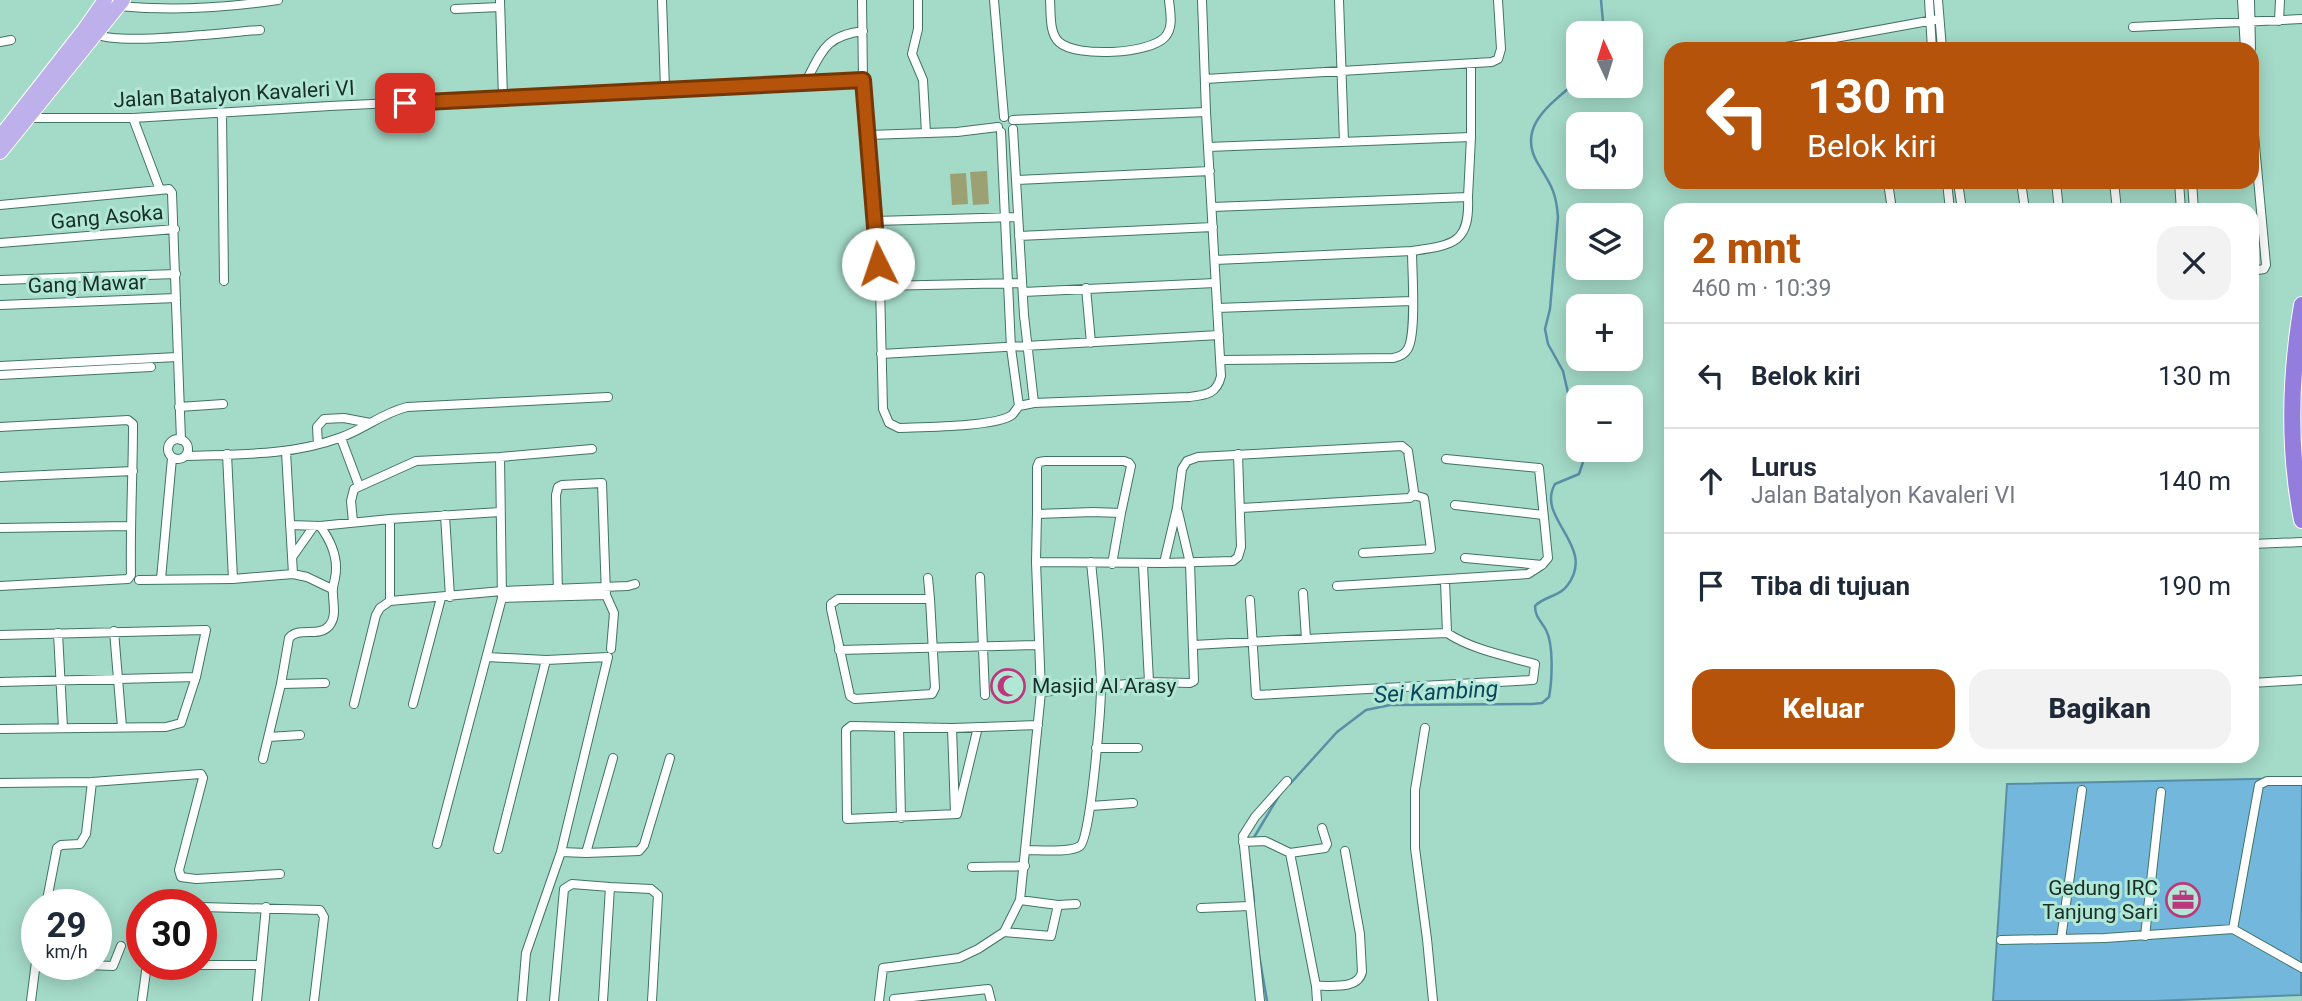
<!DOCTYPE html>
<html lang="id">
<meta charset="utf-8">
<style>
:root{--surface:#fff;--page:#f2f2f3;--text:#1f2937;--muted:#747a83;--line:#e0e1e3;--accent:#b45309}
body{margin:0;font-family:Roboto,sans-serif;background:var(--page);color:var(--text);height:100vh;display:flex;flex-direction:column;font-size:26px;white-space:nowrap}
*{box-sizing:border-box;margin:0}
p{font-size:23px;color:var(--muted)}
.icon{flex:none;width:38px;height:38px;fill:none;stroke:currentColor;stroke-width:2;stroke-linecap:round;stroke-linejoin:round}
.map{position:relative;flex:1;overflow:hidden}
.sheet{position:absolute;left:1664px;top:203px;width:595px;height:560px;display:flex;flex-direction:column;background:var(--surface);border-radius:21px;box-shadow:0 4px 18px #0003}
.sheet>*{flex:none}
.guide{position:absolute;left:1664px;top:42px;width:595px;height:147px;border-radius:21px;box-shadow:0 4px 18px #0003;background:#b45309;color:#fff;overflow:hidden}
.needle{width:46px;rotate:356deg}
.fabs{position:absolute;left:1566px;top:21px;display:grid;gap:14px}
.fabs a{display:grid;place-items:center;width:77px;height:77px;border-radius:14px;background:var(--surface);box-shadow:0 4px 18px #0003;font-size:35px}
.speed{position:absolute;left:21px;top:889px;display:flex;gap:14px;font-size:35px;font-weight:700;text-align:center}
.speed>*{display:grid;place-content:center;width:91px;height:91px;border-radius:50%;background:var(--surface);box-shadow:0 4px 18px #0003;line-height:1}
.speed small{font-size:18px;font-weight:400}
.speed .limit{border:10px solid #d22;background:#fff;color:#111}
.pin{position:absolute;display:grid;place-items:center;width:60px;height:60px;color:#fff;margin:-30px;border-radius:14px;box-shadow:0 4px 10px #0006}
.me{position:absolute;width:77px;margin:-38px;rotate:356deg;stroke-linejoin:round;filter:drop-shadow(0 0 5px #0008)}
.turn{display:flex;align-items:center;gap:24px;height:147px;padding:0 28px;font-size:32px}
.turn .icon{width:91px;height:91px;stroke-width:2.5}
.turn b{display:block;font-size:49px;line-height:60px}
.round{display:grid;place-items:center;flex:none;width:74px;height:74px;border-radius:21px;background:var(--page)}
.head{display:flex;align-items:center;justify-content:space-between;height:119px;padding:0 28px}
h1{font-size:42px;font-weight:800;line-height:52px;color:var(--accent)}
.button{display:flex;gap:14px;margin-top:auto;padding:14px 28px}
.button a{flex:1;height:80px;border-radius:21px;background:var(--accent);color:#fff;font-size:28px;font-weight:800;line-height:80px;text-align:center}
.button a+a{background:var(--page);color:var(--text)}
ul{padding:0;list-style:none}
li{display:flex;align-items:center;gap:21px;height:105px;padding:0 28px;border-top:2px solid var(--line)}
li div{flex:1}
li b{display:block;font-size:26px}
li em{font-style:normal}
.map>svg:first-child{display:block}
.green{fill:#9ca174}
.water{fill:#73b8dc;stroke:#588fa6;stroke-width:2}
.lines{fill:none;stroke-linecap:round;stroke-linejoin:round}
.stream{stroke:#588fa6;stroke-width:2.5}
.street-casing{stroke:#417465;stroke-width:10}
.primary-casing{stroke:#fff;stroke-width:16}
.highway-casing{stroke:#fff;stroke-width:18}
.street{stroke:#fff;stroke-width:8}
.primary{stroke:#beb1eb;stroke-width:14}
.highway{stroke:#937ddd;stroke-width:16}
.route-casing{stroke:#753606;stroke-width:18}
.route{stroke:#b45309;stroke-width:12}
.labels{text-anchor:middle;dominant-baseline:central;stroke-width:6;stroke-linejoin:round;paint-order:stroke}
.street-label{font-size:21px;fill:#192f28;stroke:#b1e7d5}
.poi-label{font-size:21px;fill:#192f28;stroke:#b1e7d5;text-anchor:start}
.water-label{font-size:23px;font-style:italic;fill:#0b455e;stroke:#b1e7d5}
</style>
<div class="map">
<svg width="2302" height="1001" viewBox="0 0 2302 1001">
<rect width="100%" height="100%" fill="#a4dac8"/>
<path class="green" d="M987,171L989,204L973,205L970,172Z
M966,173L968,204L952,205L950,174Z"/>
<path class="water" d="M2302,778L2301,995L2154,1001H1993L2007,784Z"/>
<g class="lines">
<path class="stream" d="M1601,0L1603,22L1609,33
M1578,80C1554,102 1516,125 1537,162C1550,184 1556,190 1558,217L1550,309L1545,329L1548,344L1563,371L1578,437
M1290,784L1337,732L1366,710L1390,705L1532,704L1542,703L1549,697C1552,681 1554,645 1546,630C1541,621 1535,617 1535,606C1544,596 1559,597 1567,586C1598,546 1535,519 1555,484L1579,474L1583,462L1582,450
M1253,839L1280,794
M1249,859L1254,901
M1258,949L1267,1001"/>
<g class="street-casing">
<path id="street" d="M500,0L503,98
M662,0L665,89
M862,0L863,81L880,286L883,409L889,423L899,428C922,427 995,427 1012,415C1014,413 1017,408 1019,406L1034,403L1189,397C1206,395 1217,394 1221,376L1206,112L1202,0
M918,0V29L912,54L923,80L926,133
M994,0L1004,117
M1050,0C1051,13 1049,33 1059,42C1076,58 1150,54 1165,37C1174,27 1170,12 1169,0
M1339,0L1344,142
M1929,0L1932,49
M1938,0L1942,49
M2242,0L2245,49
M2250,0L2251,49
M118,6C171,11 226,8 278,0
M455,9L500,7
M2279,21L2280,0
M2133,27L2302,19
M96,34C119,46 228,32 260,30
M0,42L11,40
M1775,49L1939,19
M1471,65V137
M1205,79L1492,62L1498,59L1501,49L1498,0
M805,83C822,52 824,36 863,31
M2252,113L2266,265L2264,269L2252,271
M222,114L224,281
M27,118H133L330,106L863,81
M133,118L160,190L169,189L172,193L181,440
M1013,120L1206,112
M1013,129L1024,315L1034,403
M1001,132L1011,348L1019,406
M868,135L957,132L998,127
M1208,147L1471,137L1468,197
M1017,180L1210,171
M1888,182L1892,210
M1947,182L1950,210
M1958,182L1962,210
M2021,182L2025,210
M2056,182L2059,210
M2114,182L2117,210
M2179,182L2181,210
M2192,182L2194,210
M0,205L160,190
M1212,207L1468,197C1470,244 1453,245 1412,251C1412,271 1417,337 1407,350C1404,355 1398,357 1393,358L1220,360
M875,221L1018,217
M1019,236L1213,227
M0,243L175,229
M1215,260L1412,251
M0,280L176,274
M880,286L1022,283
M1086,288L1091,343
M1023,292L1215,283
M0,305L176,298
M1217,308L1411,301
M881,354L1219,335
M0,366L177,357
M0,375L151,367
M179,407L223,404
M0,427L128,420L133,424C133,474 130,524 131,575L128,579L0,586
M341,438L359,486
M168 449a10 10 0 1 1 20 0a10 10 0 1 1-20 0Z
M318,444L317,427L324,419L344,418L370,423
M286,452L293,574L307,577L332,589
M227,454L233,579
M185,456C237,454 290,456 339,438C363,430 382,413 407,407L608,397
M0,477L133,471
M1455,505L1543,515
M1037,514V467L1039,462L1045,461H1124L1129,463L1131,466L1121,513
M445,515L450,597
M390,519V601
M353,522L351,501L354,489L416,461L500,457L592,449
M290,525L320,526L390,519L500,512
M0,528L130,526
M2252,544L2302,542
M1363,553L1431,549L1424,498L1414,495
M293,556L314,526
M1465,558L1542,565
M1036,562L1164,563L1177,508L1182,469L1187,461L1198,457L1402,446L1408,451L1414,492L1410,498L1241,508
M1164,563L1233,561L1238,557L1241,547L1238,454
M1143,565L1149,682
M980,577L985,695
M928,578L930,599
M161,579L172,458
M139,580L233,579L293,574
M1445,581L1447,633
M1337,586L1528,574L1542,565L1548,558L1539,468L1446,459
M1303,593L1306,639
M558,596L556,495L558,487L562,485L602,483L606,595L614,613L611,649
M502,598L606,595
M838,599H930L935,688L932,694L855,699L850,696L831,609V604Z
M114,631L122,727
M58,633L63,728
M0,635L206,630L196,677L181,723L166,727L0,729
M1194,645C1279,640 1363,636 1447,633C1473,650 1506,656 1535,664L1533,680L1256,695L1250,600
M839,650L1037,645
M487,657L546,660L608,657L561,852L526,953L522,1001
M0,682L196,677
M2252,683L2302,680
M281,684L325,683
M1041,692L1149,682L1190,683L1194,681L1190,563L1178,512
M354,704L376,615L380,608L390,601L502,591L628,586L635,584
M413,704L441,598
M899,727L901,818
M978,727L957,814L847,819L846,730L851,726L952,728L1038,725
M952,728L955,813
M1425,728L1415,790V848L1427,939L1433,1001
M269,737L300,735
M1096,748H1138
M263,759L281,684L289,638C299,626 318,638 329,626C337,617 333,604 333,594C332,588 334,584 335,578C339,559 331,541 320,526
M0,783L92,782L201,774L203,778L179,870L181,877L196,879L280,874
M1091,806L1133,803
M1243,842L1265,841L1290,853
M437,844L502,598L500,457
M498,849L546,660
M1026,850C1039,850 1071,853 1080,846C1091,838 1101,706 1101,686C1100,645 1095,603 1091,562
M561,852L586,853L639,851L644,845L670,758
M586,853L613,758
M1290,853L1316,986L1317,1001
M1290,853L1325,848L1327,844L1322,828
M972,867L1025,866
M610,887L651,889L658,895L652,1001
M1020,900L1058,905L1076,904
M46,905L57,848L61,845L80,844L86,834L92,782
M201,907L320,910L324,917L314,1001
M1201,908L1249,906
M2233,929L2259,785L2267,781H2302
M1004,932L1051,936L1058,905
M2145,936L2161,792
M2061,939L2082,790
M2001,940L2105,938L2233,929L2302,968
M59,964L113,966L121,946
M147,965H260
M1316,986C1331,985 1358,990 1362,972L1360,934L1345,851
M894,999L988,989L991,1001
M31,1001L37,954
M142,1001L147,964
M257,1001L266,907
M554,1001L564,889L572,884L610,887L603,1001
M879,1001L883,968L959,958L978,949L1004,932L1020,900L1041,692L1036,562L1037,514L1093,512L1121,513L1112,564
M1260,1001L1243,836L1255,817L1287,781"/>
</g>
<g class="primary-casing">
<path id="primary" d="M0,137L84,30L105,0
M0,152L123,0"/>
</g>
<g class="highway-casing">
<path id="highway" d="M2302,305C2290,376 2288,449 2302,520"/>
</g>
<use href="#street" class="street"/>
<use href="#primary" class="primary"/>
<use href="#highway" class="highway"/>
</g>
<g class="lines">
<g class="route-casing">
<path id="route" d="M405,103L863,80L878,264"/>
</g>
<use href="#route" class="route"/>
</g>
<defs>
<g id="mosque-ring" transform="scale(1.75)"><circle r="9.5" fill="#b1e7d5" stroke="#bc387c" stroke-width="1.5"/><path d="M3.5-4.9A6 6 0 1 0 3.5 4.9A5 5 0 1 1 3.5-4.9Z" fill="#bc387c"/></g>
<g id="office-ring" transform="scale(1.75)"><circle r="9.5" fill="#b1e7d5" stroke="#bc387c" stroke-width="1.5"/><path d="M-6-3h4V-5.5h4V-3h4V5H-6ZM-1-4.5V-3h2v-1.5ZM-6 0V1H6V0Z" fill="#bc387c"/></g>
</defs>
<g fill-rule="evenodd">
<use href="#mosque-ring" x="1008" y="686"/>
<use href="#office-ring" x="2183" y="900"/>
</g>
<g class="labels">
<g class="street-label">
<text transform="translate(234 94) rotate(-3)">Jalan Batalyon Kavaleri VI</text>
<text transform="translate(107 217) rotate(-5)">Gang Asoka</text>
<text transform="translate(87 284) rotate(-2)">Gang Mawar</text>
</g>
<g class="poi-label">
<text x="1032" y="686">Masjid Al Arasy</text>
<text x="2158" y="888" text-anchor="end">Gedung IRC<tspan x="2158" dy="24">Tanjung Sari</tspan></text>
</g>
<g class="water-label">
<text transform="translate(1436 692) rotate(-3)">Sei Kambing</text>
</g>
</g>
</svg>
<div class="fabs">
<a><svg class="needle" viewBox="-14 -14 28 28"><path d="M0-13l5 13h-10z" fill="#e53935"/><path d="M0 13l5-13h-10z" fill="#747a83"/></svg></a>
<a><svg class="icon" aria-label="sound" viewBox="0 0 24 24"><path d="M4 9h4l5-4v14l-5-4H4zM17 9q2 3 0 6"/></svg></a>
<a><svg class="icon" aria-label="layers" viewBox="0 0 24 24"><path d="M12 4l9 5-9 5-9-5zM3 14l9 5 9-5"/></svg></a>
<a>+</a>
<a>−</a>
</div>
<div class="speed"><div>29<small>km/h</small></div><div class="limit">30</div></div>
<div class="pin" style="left:405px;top:103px;background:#d93025"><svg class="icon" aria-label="arrive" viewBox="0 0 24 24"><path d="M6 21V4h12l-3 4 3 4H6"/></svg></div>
<svg class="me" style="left:878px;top:264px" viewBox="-20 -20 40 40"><circle r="19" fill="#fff"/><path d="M0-13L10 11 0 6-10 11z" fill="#b45309"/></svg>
<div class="guide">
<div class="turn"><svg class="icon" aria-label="left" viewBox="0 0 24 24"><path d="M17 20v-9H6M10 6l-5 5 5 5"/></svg><div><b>130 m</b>Belok kiri</div></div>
</div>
<section class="sheet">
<div class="head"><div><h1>2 mnt</h1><p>460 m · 10:39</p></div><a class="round"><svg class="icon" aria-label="close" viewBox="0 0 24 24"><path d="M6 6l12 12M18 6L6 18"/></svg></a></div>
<ul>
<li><svg class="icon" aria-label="left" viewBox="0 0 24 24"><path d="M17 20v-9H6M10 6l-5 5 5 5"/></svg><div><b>Belok kiri</b></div><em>130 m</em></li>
<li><svg class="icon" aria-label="ahead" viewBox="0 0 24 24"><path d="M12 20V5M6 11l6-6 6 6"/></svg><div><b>Lurus</b><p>Jalan Batalyon Kavaleri VI</p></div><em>140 m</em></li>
<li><svg class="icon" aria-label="arrive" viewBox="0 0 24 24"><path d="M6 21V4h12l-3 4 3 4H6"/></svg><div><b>Tiba di tujuan</b></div><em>190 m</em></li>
</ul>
<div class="button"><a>Keluar</a><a>Bagikan</a></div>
</section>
</div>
